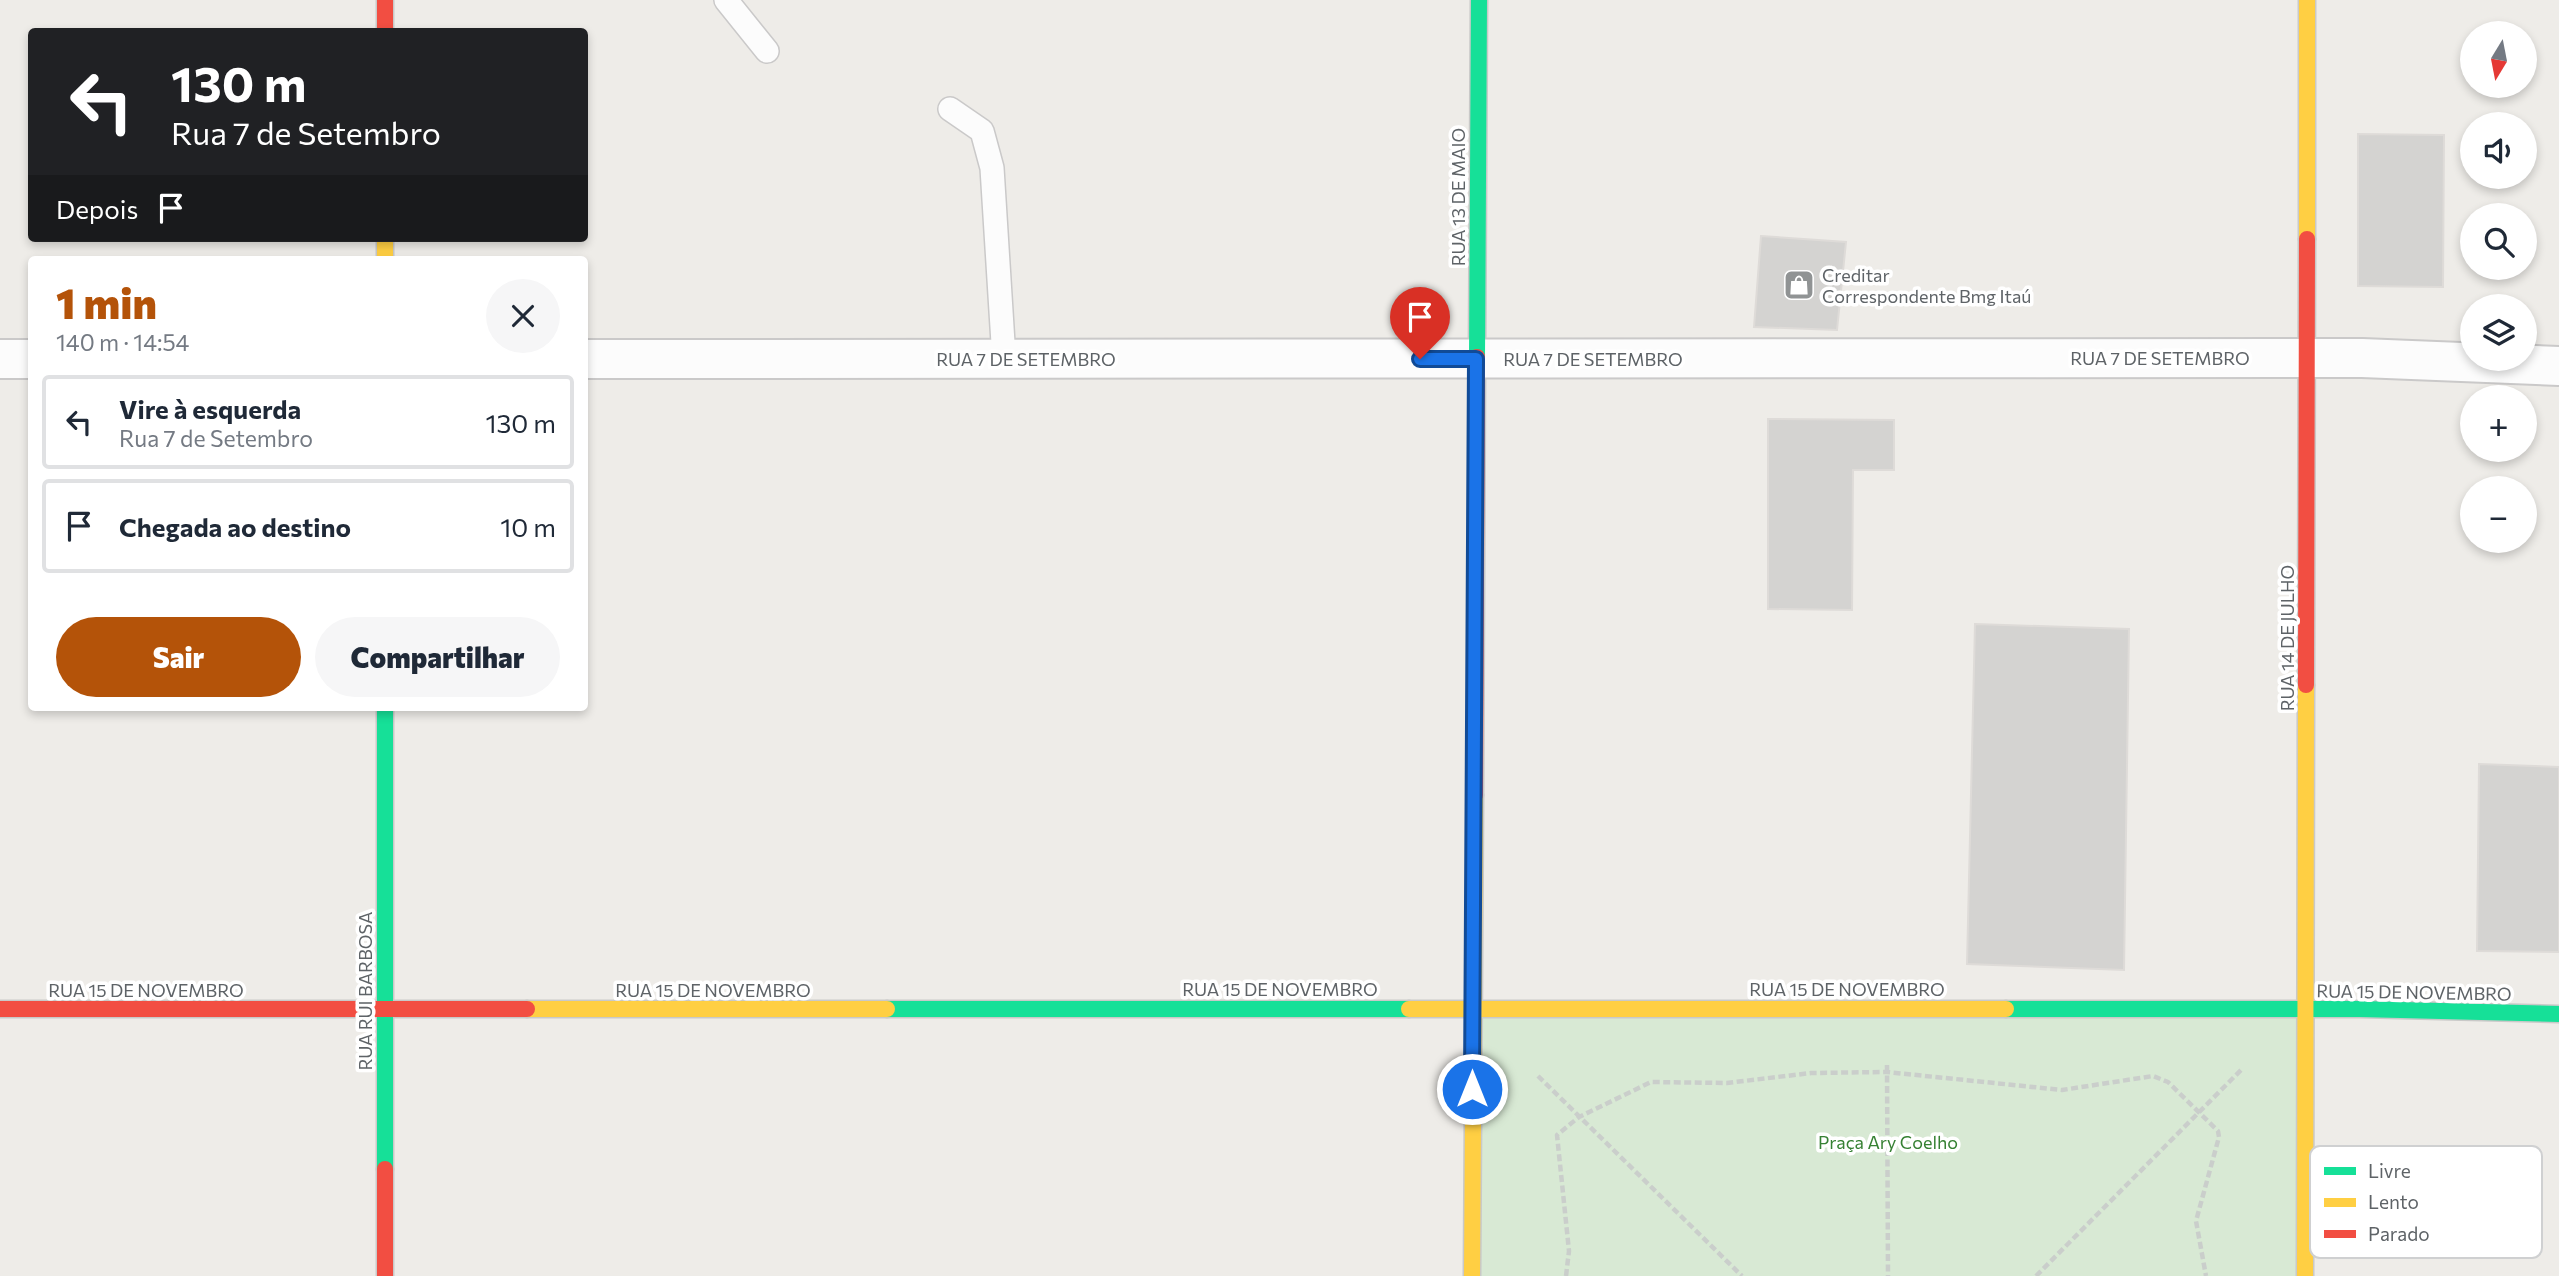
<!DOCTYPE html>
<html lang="pt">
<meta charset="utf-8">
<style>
:root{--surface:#fff;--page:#f6f6f7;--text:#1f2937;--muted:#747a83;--line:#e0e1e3;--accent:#b45309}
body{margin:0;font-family:Commissioner,sans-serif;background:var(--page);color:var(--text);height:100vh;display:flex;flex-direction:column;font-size:26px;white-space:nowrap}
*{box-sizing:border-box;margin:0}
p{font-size:23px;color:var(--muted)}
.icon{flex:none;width:38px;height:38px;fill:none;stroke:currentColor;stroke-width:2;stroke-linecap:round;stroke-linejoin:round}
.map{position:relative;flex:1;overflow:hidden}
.sheet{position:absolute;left:28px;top:256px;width:560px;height:455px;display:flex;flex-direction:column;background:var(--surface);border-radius:7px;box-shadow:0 4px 10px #0003}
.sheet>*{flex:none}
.hud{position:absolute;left:28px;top:28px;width:560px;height:214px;border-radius:7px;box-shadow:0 4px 10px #0003;background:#202124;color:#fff;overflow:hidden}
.needle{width:46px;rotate:190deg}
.controls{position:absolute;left:2460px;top:21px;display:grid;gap:14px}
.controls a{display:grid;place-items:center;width:77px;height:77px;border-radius:50%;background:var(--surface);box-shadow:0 4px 10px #0003;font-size:35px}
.pin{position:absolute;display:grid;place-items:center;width:60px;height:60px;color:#fff;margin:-72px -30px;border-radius:50% 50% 50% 0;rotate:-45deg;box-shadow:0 0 7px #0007}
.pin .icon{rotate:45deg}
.me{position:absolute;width:77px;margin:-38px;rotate:0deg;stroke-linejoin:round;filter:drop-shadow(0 0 5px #0008)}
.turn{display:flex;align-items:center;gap:24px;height:147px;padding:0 28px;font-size:32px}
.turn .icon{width:91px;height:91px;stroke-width:2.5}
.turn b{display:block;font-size:49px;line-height:60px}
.then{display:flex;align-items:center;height:66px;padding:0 28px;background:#0003;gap:14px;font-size:26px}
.round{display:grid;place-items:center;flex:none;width:74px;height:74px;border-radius:37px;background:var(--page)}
.head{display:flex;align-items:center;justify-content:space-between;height:119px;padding:0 28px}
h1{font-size:42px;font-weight:800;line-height:52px;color:var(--accent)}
.action{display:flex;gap:14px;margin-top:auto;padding:14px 28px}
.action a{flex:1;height:80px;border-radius:42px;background:var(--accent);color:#fff;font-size:28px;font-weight:800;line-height:80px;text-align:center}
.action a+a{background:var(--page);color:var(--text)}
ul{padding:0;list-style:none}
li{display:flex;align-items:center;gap:21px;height:94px;margin:0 14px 10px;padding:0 14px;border:4px solid var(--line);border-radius:7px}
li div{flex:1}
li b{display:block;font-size:26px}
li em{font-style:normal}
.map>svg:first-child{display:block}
.green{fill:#d8e9d4}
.building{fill:#d4d3d1;stroke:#dedbd8;stroke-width:2}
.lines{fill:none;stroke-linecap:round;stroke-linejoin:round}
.lane-casing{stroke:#cac9c9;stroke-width:26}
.street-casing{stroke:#cac9c9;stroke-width:42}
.fast-casing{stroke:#c9c9c8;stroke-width:19}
.slow-casing{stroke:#c9c9c8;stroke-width:19}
.jam-casing{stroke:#c9c9c8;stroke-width:19}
.path{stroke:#cacecb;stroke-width:4.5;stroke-dasharray:7 3.5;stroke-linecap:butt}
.lane{stroke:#fcfcfc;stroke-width:23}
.street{stroke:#fcfcfc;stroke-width:38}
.fast{stroke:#16e098;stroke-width:16}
.slow{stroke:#ffcf43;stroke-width:16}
.jam{stroke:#f24e42;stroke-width:16}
.route-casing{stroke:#114b97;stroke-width:18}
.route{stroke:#1a73e8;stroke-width:12}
.labels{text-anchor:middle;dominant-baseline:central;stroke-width:7;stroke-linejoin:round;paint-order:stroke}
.street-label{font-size:18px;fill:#5e6367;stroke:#fff}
.poi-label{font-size:18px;fill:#5e6367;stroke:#fff;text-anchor:start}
.park-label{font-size:18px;fill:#368133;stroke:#fff}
.key{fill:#fff;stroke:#cfd0d1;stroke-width:2}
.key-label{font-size:19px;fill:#5e6367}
</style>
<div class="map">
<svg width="2559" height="1276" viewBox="0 0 2559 1276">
<rect width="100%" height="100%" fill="#eeece8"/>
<path class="green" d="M2305,1008V1276H1472V1009Z"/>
<path class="building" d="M2358,134L2444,135L2443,287L2358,286Z
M1761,236L1846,242L1837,330L1754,327Z
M1768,419L1894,420V470H1853L1852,610L1768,609Z
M1975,624L2129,629L2124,970L1967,964Z
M2479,764L2559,767V952L2477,951Z"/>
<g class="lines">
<g class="lane-casing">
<path id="lane" d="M726,0L767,51
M950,109L982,131L992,168L1004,359"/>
</g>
<g class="street-casing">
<path id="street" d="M0,359H32
M584,359L2362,358L2559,366"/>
</g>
<g class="fast-casing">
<path id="fast" d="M1477,357L1479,0
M385,707V1169
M887,1009H1409
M2006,1009H2360L2559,1014"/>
</g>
<g class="slow-casing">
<path id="slow" d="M385,238V259
M2307,239V0
M527,1009H887
M1409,1009H2006
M1472,1276L1475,795
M2305,1276L2306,685"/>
</g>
<g class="jam-casing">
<path id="jam" d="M385,0V32
M2306,685L2307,239
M1475,795L1477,357
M0,1009H527
M385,1169V1276"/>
</g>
<path class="path" d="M1887,1065L1888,1276
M1538,1076L1742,1276
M1566,1276L1569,1251L1557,1135L1579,1117L1651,1082L1727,1083L1811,1073L1887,1072L2062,1090L2153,1076L2168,1082L2218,1131L2219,1137L2196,1221L2206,1276
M2036,1276L2243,1068"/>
<use href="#lane" class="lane"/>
<use href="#street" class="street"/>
<use href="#fast" class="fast"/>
<use href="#slow" class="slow"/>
<use href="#jam" class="jam"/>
</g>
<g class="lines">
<g class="route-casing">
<path id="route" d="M1420,359H1476L1472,1089"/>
</g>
<use href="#route" class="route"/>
</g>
<defs>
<g id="shop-square" transform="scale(1.575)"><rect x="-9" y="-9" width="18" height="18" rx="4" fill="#909394" stroke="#fff"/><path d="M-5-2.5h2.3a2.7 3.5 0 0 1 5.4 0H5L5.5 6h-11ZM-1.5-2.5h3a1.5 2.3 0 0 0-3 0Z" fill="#fff"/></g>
</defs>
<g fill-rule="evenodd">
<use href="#shop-square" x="1799" y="285"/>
</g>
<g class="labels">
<g class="street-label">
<text transform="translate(1458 197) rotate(-90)">RUA 13 DE MAIO</text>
<text x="2160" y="358">RUA 7 DE SETEMBRO</text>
<text x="1026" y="359">RUA 7 DE SETEMBRO</text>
<text x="1593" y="359">RUA 7 DE SETEMBRO</text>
<text transform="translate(2287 638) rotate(-90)">RUA 14 DE JULHO</text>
<text x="1280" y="989">RUA 15 DE NOVEMBRO</text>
<text x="1847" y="989">RUA 15 DE NOVEMBRO</text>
<text x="146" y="990">RUA 15 DE NOVEMBRO</text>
<text x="713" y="990">RUA 15 DE NOVEMBRO</text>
<text transform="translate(365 991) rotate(-90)">RUA RUI BARBOSA</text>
<text transform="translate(2414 992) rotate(1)">RUA 15 DE NOVEMBRO</text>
</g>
<g class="poi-label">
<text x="1822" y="275">Creditar<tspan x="1822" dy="21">Correspondente Bmg Itaú</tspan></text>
</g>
<g class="park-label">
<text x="1888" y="1142">Praça Ary Coelho</text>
</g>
</g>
<rect x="2310" y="1146" width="232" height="112" rx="10" class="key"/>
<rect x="2324" y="1167" width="32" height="8" fill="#16e098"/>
<rect x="2324" y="1198" width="32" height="9" fill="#ffcf43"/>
<rect x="2324" y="1230" width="32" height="8" fill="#f24e42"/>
<g class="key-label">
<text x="2368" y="1178">Livre</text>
<text x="2368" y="1209">Lento</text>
<text x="2368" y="1241">Parado</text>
</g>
</svg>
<div class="controls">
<a><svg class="needle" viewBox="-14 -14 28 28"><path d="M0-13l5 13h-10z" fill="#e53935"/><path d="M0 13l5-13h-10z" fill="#747a83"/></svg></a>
<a><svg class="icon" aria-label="sound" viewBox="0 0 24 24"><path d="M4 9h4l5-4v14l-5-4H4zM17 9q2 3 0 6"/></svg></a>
<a><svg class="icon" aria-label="search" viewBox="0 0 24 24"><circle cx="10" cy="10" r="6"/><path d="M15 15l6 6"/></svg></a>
<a><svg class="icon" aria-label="layers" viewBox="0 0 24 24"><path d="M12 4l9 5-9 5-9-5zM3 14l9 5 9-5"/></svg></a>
<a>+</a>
<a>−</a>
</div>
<div class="pin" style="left:1420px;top:359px;background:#d93025"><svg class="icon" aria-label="arrive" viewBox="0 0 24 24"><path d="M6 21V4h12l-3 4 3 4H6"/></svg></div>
<svg class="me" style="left:1472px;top:1089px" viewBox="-20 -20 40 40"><circle r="17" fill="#1a73e8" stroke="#fff" stroke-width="3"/><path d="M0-11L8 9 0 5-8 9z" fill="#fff"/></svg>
<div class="hud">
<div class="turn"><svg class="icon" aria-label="left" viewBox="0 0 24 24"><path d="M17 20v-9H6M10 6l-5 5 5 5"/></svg><div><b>130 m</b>Rua 7 de Setembro</div></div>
<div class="then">Depois<svg class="icon" aria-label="arrive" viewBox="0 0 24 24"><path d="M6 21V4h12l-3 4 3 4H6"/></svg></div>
</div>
<section class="sheet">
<div class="head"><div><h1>1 min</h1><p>140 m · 14:54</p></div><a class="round"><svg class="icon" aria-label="close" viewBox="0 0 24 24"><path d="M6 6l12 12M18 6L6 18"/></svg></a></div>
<ul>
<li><svg class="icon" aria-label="left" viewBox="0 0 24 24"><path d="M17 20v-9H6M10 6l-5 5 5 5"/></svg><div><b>Vire à esquerda</b><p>Rua 7 de Setembro</p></div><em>130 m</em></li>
<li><svg class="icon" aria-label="arrive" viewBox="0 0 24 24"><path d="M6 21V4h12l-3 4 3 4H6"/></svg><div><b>Chegada ao destino</b></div><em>10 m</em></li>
</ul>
<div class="action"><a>Sair</a><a>Compartilhar</a></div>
</section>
</div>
